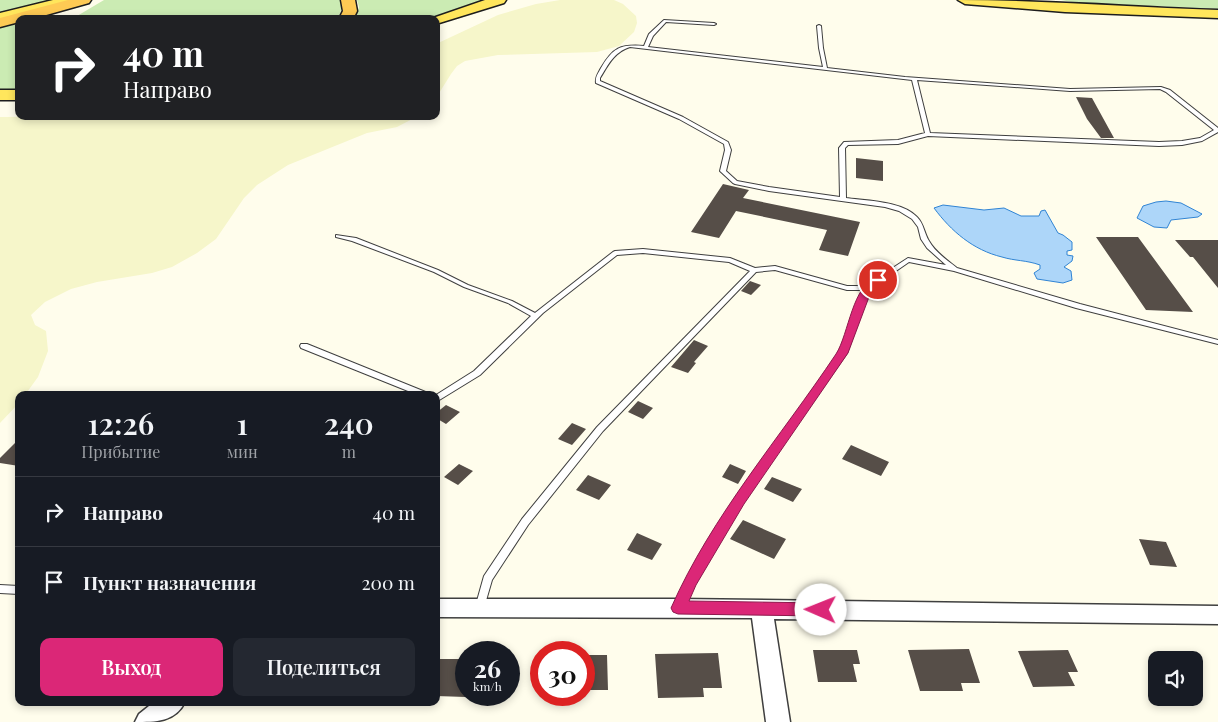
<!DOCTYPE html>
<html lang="ru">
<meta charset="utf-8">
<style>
:root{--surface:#171b24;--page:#242831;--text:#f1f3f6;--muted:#9ea1a6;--line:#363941;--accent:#db2777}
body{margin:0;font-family:"Playfair Display",serif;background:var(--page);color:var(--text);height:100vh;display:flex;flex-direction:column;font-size:19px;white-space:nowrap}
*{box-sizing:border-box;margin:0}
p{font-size:16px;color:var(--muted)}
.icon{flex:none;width:28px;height:28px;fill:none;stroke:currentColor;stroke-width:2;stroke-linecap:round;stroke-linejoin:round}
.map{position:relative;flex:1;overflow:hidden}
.panel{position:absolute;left:15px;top:391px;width:425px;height:315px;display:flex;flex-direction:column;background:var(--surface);border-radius:10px;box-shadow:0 2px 8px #0003}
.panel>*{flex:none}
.banner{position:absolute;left:15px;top:15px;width:425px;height:105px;border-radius:10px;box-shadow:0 2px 8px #0003;background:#202124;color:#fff;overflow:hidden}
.tools{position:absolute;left:1148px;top:651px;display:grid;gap:10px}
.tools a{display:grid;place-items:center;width:55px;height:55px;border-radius:10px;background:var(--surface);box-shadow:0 2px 8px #0003;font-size:25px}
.speed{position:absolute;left:455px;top:641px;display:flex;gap:10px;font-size:25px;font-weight:700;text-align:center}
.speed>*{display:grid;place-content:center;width:65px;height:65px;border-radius:50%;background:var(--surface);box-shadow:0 2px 8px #0003;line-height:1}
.speed small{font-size:12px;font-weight:400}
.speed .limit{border:8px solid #d22;background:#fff;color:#111}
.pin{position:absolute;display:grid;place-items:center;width:42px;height:42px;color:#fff;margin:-21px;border:2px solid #fff;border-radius:50%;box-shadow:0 1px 5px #0007}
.me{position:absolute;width:55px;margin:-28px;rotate:271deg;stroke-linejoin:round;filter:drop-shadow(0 0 4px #0008)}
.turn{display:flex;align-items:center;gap:18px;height:105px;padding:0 25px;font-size:22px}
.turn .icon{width:65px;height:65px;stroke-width:2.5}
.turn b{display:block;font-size:35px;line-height:42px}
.eta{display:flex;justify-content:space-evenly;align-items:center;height:85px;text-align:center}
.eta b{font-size:30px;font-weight:600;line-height:35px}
.action{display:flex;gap:10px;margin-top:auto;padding:10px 25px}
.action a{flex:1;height:58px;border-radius:10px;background:var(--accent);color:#fff;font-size:20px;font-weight:600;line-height:58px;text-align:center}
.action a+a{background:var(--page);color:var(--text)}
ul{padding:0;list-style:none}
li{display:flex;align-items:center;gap:15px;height:70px;padding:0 25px;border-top:1px solid var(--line)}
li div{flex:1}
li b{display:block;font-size:19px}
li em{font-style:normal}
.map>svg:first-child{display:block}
.farmland{fill:#f6f6ca}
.green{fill:#cbebb3}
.water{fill:#add6f9;stroke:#3084d4}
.building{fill:#564e48}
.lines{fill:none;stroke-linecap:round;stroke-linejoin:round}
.service-casing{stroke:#3f3f3f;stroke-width:2}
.minor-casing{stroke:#3f3f3f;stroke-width:3}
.primary-casing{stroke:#1d1d1d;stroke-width:3}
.trunk-casing{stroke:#1d1d1d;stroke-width:3}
.service{fill:#fff;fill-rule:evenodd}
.minor{fill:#fff;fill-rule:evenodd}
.primary{fill:#ffe65c;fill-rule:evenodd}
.trunk{fill:#feca54;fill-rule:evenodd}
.route{fill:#db2777;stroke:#8e194d}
</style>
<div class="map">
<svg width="1218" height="722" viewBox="0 0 1218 722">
<rect width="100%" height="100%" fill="#fffdec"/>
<path class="farmland" d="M560,0H614L623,4L636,16L637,23L634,32L619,46L597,52L498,55L465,61L457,66L451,74L436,98V44L498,15L536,4Z
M103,116H418L397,127L367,133L288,165L257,185L244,198L216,239L197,253L172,267L152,273L97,282L71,289L45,302L31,315L35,325L46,331L48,351L38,377L25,395H19V403L0,423V117Z"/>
<path class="green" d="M0,0H59L0,15Z
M104,0H340L342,7L338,19H72Z
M357,0H485L428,19H355L359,7Z
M1061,0H1218V9L1077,3Z
M19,21V91H0V26Z"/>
<path class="water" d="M1166,201L1181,203L1202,214L1198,217L1171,220L1167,228L1154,227L1137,218L1143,206L1156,202Z
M943,205L984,210L1004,208L1021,216H1039L1041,211L1045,210L1058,233L1063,235L1072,242V250L1067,251V255L1073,256L1072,261L1064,267L1071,271L1072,280L1063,283L1037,279L1034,273L1040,269V265C1026,260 1015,261 1002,257C973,250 951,231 934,208Z"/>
<path class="building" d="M1076,97L1092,98L1114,138H1101L1087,119Z
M856,158L883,161V181L856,178Z
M723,184L749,190L743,198L860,222L848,256L819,250L827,230L736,211L719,238L691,232Z
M1096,237H1138L1193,312L1146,310Z
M1175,240H1218V288L1193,257H1190Z
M750,281L761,285L751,295L741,291Z
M694,340L708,346L694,362L696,363L688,373L671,367Z
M638,401L653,408L643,419L628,412Z
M446,405L460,412L446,424L436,418V413Z
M572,423L586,429L572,445L558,439Z
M19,439V466L0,463V458Z
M851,445L889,462L881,476L842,459Z
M459,464L473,471L458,485L444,477Z
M730,464L746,471L738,484L722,477Z
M588,475L611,485L599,500L576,490Z
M772,477L802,489L793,502L764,489Z
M743,520L786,539L774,559L730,539Z
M637,533L662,544L652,560L627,550Z
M1139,539L1166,542L1177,567L1150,565Z
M969,649L980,683H961L963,691H920L908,650Z
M813,650H857L860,664H853L857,682H818Z
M1068,650L1078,672H1068L1075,686L1033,687L1018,651Z
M718,653L722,688H703L704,697L658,698L655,654Z
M584,655H607L608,690H584Z
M436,659H466V697L436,696Z"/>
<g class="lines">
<g class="service-casing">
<path id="service" d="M664,20L714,23L716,24L714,25L666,22L653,36L648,47L823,67L819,48L817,26L819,25L821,26L823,48L827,68L905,77L1070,89L1161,87L1170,90L1218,128V132L1202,141L1182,145L1159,146L928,136L898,144L848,145L845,148L846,198C867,201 902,201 917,217C924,224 924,233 929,241C935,252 947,260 957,268L1080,304L1218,340V344L1076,308L954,271L909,262L870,289L847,353L742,502L694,584L681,611L678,612L675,611L673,608L687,579L736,498L839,353L863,290H847L775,270L756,272L603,431L528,525L492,580L483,611L480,612L477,611L475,608L484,576L522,519L597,427L750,271L729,262L643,253L617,255L543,313L480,375L436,402V395L474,371L531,316L508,303L464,287L434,272L352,241L336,237V235L356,238L438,270L468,285L512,301L535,313L613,252L615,251L643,249L730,258L755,268L775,266L847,286H865L908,258L946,265L927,248L921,239L918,227L912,219L899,211L885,207L769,191L735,184L733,183L720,171L725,150L724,144L679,119L596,83C595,77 598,74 601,68C613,48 620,44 644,46L649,34ZM630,47L912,80L925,133L898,140L844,142L839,148L840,197L769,187L737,181L726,171L731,150L728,142L683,117L600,81V78C608,65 614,52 630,47ZM917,80L1070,91L1160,89L1166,92L1214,130L1200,138L1182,141L1159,142L930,133Z
M301,344H307L428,393L429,395H418L301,348L300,346Z
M0,585L19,586V594L0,593Z"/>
</g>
<g class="minor-casing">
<path id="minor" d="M436,599H678L1218,606V624L774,619L790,722H766L752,618L436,617Z
M154,702H185C175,722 156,722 135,722L139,714Z"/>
</g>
<g class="primary-casing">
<path id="primary" d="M53,0H76L74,3L0,21V13Z
M485,0H506L504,3L436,24V19H430Z
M958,0C1045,0 1131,7 1218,10V18L1065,12L965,4Z
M0,90H19V100H0Z"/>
</g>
<g class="trunk-casing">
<path id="trunk" d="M68,0H91L89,3L32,19H19V22L0,27V18Z
M341,0H355L357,11L353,19H339L343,11Z"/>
</g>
<use href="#service" class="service"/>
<use href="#minor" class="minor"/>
<use href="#primary" class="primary"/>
<use href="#trunk" class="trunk"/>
</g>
<path class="route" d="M878,277L883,280L872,289L848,353L744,504L696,585L689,601L821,603L826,605L829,610L826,614L821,616L678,614L673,612L671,608C712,515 780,438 836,354C849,334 852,284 878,277Z"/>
</svg>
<div class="tools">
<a><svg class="icon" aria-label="sound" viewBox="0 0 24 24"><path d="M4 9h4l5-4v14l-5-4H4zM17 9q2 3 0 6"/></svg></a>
</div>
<div class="speed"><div>26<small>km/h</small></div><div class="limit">30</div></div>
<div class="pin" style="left:878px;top:280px;background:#d93025"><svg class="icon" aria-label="arrive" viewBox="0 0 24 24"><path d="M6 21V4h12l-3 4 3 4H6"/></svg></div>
<svg class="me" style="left:821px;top:610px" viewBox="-20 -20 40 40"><circle r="19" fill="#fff"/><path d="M0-13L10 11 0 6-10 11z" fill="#db2777"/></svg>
<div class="banner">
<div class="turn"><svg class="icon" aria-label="right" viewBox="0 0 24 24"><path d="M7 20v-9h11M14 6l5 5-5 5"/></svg><div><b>40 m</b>Направо</div></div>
</div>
<section class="panel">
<div class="eta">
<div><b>12:26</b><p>Прибытие</p></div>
<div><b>1</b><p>мин</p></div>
<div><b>240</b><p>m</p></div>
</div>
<ul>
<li><svg class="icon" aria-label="right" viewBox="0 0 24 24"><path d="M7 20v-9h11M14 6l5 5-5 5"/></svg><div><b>Направо</b></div><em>40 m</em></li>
<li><svg class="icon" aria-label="arrive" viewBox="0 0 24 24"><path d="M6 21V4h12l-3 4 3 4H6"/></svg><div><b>Пункт назначения</b></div><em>200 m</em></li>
</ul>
<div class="action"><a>Выход</a><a>Поделиться</a></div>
</section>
</div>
